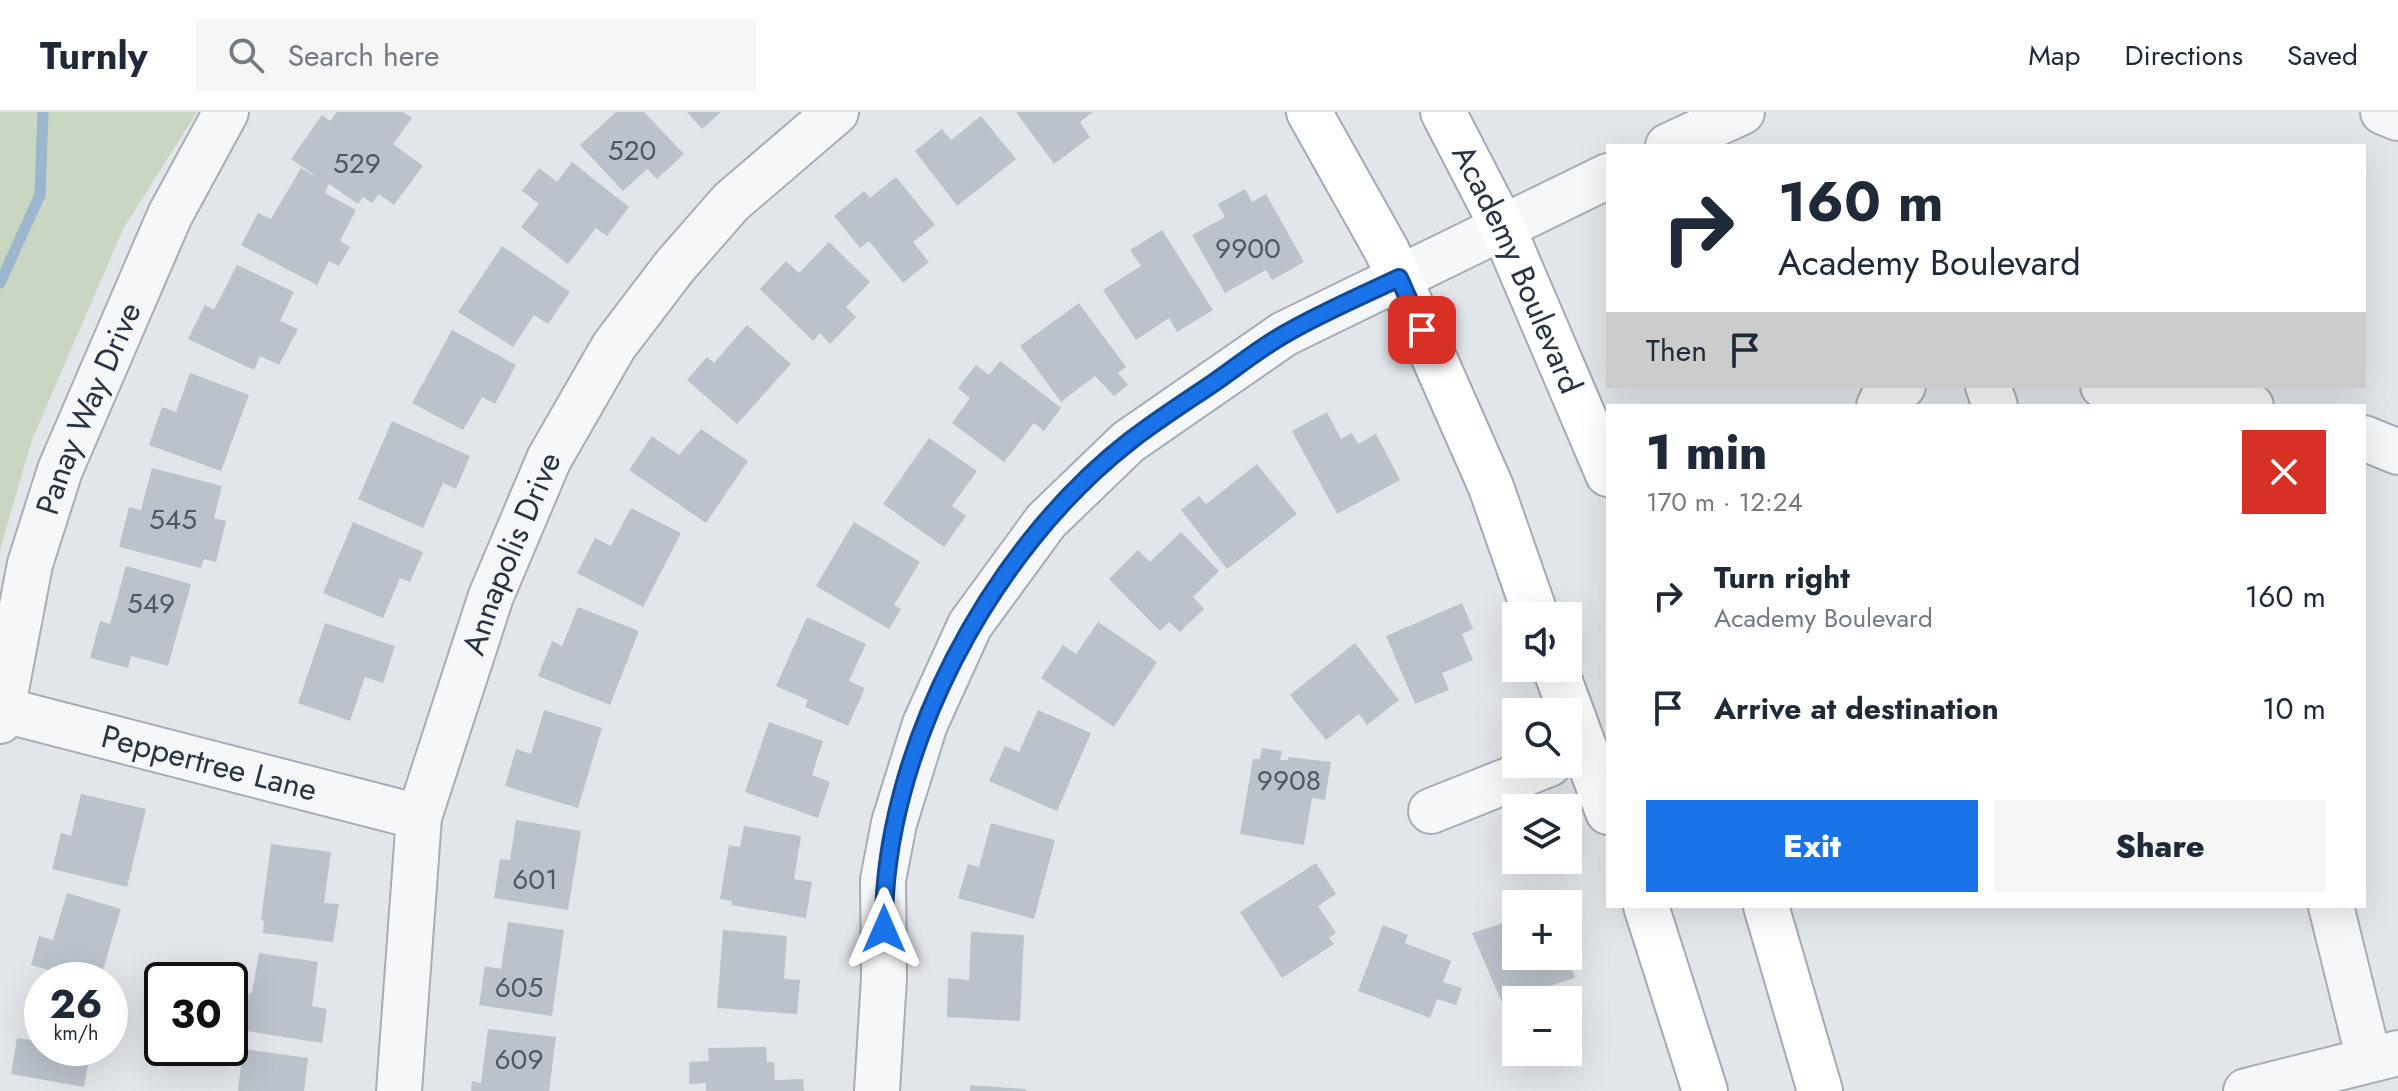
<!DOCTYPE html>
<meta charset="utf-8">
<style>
:root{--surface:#fff;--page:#f6f6f7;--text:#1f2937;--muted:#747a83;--line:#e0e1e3;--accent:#1a73e8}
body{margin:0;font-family:Jost,sans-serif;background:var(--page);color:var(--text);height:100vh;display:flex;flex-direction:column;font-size:30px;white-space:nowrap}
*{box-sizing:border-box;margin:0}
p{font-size:26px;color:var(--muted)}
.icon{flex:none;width:44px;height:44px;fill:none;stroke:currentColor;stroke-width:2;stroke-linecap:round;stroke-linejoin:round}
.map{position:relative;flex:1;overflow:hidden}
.sheet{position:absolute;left:1606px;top:292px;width:760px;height:504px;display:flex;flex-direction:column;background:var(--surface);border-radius:0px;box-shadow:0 8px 32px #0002}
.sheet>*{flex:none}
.hud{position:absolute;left:1606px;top:32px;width:760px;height:244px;border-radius:0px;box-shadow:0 8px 32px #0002;background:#fff;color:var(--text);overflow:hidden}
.tools{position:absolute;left:1502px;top:490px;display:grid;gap:16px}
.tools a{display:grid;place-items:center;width:80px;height:80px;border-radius:0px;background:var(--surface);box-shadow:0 8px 32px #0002;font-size:40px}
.speed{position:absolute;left:24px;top:850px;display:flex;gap:16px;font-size:40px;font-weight:700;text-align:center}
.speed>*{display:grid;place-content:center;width:104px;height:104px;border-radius:50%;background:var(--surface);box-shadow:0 8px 32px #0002;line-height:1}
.speed small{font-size:20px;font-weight:400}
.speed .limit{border:4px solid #111;border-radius:12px;background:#fff;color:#111}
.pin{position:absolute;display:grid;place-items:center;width:68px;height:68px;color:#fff;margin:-34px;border-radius:16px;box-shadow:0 4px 12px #0006}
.me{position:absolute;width:88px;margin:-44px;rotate:0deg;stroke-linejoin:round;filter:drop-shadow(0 0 6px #0008)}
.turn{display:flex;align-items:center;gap:28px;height:168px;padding:0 40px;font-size:36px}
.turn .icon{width:104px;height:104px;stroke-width:2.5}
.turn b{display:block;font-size:56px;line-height:68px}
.then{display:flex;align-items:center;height:76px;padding:0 40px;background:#0003;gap:16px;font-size:30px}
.round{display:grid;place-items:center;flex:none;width:84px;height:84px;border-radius:0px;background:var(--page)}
.overview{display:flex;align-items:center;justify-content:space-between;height:136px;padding:0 40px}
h1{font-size:48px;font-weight:800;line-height:60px}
.action{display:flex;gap:16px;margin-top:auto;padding:16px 40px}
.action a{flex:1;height:92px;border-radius:0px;background:var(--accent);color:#fff;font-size:32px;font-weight:800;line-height:92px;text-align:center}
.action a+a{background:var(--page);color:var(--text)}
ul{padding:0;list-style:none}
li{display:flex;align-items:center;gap:24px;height:112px;padding:0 40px}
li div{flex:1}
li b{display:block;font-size:30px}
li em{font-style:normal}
header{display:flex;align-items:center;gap:48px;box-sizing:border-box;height:112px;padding:0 40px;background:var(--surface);border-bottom:2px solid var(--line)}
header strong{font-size:38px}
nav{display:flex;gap:44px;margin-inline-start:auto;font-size:28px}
.search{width:560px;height:72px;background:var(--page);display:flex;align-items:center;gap:20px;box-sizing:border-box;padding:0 28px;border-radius:0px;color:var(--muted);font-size:30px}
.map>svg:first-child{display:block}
.green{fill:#c8d6c2}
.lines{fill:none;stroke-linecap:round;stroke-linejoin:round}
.stream{stroke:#9bb6cd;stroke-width:11}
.building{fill:#bbc2cb}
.minor-casing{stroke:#a6adb6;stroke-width:48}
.major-casing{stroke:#a0abb8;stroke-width:48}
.minor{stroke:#f5f7f9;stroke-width:44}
.major{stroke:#fff;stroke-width:44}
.route-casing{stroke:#114b97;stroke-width:20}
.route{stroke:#1a73e8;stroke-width:14}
.labels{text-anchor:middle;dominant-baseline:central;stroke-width:8;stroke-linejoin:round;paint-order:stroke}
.number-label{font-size:28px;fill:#4d5866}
.street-label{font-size:32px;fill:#283444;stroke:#f2f5f8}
</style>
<header>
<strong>Turnly</strong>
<div class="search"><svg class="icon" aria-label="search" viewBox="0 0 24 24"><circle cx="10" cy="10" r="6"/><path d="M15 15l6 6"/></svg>Search here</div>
<nav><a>Map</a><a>Directions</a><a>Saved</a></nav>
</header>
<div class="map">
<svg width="2398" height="979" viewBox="0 0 2398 979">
<rect width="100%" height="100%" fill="#e2e6eb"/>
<path class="green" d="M0,0H197L123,117L32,328L0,438Z"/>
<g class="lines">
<path class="stream" d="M0,171L40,83L43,0"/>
</g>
<path class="building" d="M337,0H403L412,6L393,32L423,54L394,93L379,82L372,91L363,85L358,92L329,72L325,81L356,98L340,129L350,135L339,154L329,149L317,173L241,133L258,101L271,107L301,56L320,67L291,47L322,3L330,9Z
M616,0H644L684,42L657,67L647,57L623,79L580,33Z
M687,0H721L702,17Z
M1016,0H1093L1080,10L1090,25L1054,52Z
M981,4L1016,47L957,94L915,39L942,17L951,28Z
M572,50L629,95L607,124L596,116L568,152L521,115L539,92L522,79L539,56L557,70Z
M896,65L935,113L913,130L929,150L903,171L869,129L860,136L834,104L864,79L870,86Z
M1245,77L1252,90L1266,82L1304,150L1272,168L1266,158L1225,181L1192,123L1225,105L1218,92Z
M1162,118L1213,198L1177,220L1169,206L1136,228L1103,178L1141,154L1130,138Z
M829,130L870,170L846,195L856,205L830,232L820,221L813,229L760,177L786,149L799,161Z
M502,134L570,180L548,212L534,203L513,235L458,200Z
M237,153L294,180L280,209L298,217L279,253L260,244L254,258L188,227L205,193L214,198Z
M1079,191L1126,255L1118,261L1128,273L1114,284L1095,264L1061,290L1020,234Z
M747,213L791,252L737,312L687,268L707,245L714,251Z
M452,218L516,253L495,292L482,285L463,318L412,291Z
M1000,249L1061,296L1044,319L1034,311L1004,350L952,311L970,286L958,276L976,253L989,263Z
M190,261L249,283L221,359L149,333L162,295L176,300Z
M1327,300L1341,327L1352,321L1358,332L1376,322L1400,368L1337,402L1292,319Z
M392,309L470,344L456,377L443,371L423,416L358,387Z
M701,317L748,349L706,411L629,358L652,324L679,343Z
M929,326L977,359L952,394L966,404L944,435L883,392Z
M1257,352L1297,402L1227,457L1181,398L1199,384L1206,392Z
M152,356L222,374L214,406L226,409L216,450L204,447L201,456L119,435L129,395L141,398Z
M631,396L681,421L643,495L577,461L595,426L611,434Z
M353,410L423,440L410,470L400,466L383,506L323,481Z
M854,410L920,450L894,493L901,497L889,517L816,474Z
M1181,420L1219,459L1193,485L1204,497L1180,520L1169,510L1160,519L1109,467L1138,438L1150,450Z
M126,454L191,472L168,554L131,544L128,556L90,546L100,509L110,512Z
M1462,491L1473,517L1462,522L1473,548L1442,561L1449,578L1415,592L1386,524Z
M578,495L639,519L610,593L538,564L552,529L562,534Z
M807,505L866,532L849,569L865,576L848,614L805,595L808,588L776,574Z
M1098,510L1157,550L1114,615L1041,566L1063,533L1076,542Z
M325,511L395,534L383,571L365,565L350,609L298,591Z
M1355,531L1399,588L1367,613L1359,602L1326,628L1290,583Z
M544,598L602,616L578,696L505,674L516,637L531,642Z
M1038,598L1091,621L1057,699L989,669L1005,634L1019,640Z
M769,610L823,629L812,663L830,670L818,706L745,680Z
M1262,636L1282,639L1280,648H1288V645L1331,650L1325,688L1312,686L1304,733L1240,722L1253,647H1260Z
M81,682L146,697L127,775L52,757L61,721L71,724Z
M516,708L581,719L568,798L494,786L500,747L510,748Z
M991,711L1055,728L1034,807L958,786L968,752L979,755Z
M744,714L801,724L794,767L812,770L806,806L731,793L732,789L720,787L729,733L740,735Z
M271,732L331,740L324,791L339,792L333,830L263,821L264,809L261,808Z
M1316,751L1336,782L1318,794L1336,821L1329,826L1334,832L1282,866L1240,800Z
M67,781L121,797L100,868H82L31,853L39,824L53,828Z
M1510,809L1513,819L1516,818V844H1568L1575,866L1536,878L1539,888H1516L1503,893L1472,821Z
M508,810L564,818L552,904L479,893L485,854L501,857Z
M1383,813L1408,823L1405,831L1451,849L1443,870L1462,876L1456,893L1437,887L1430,906L1358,879Z
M723,818L787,824L784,867L800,868L797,902L717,896Z
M971,820L1024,823L1020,909L947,905L948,866L969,868Z
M259,841L318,850L312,894L327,897L322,931L234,917L237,886L248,887L249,881H252Z
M38,887L42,888V936H91L84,975L11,962L17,926L31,928Z
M488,917L556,925L549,979H471L472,969L481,971Z
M766,935L767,950H774L775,968L803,967L804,979H706V971L689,972V950L709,949L708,936Z
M243,937L308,946L304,979H238Z
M970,973L1026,977V979H970Z"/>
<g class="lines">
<g class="minor-casing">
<g id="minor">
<path d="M2383,0L2398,6"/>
<path d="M1668,34L1742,0"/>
<path d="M1988,274L1995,294"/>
<path d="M2103,274L2251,294"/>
<path d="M1879,294L1886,279L1903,274"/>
<path d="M2364,326L2398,340"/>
<path id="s1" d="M0,597L419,705"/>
<path id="s2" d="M0,609L30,452L60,358L170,103L226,0"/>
<path d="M1431,699L1549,652"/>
<path d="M2331,794L2369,948"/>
<path id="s3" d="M399,979L419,705L491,484L549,347L614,234L675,154L731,90L836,0"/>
<path d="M877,979L884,866L883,768L894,711L925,612L970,513L1046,409L1128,330L1284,222L1608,64"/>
<path d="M2246,979L2398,941"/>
</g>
</g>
<g class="major-casing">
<g id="major">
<path d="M1309,0L1387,139L1491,375L1536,504"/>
<path id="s4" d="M1443,0L1503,116L1608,362"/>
<path d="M1555,556L1608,700"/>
<path d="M1646,794L1705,979"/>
<path d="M1766,794L1820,979"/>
</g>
</g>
<use href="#minor" class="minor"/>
<use href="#major" class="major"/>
</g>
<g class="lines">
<g class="route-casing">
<path id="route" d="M884,817C882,640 991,437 1130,329C1157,308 1187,289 1215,270C1238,254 1260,236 1285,222C1321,201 1361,184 1399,166L1422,218"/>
</g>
<use href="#route" class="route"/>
</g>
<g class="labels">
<g class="number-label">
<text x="632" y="38">520</text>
<text x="357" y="51">529</text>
<text x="1248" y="136">9900</text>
<text x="173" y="407">545</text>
<text x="151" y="491">549</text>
<text x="1289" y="668">9908</text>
<text x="535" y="767">601</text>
<text x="519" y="875">605</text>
<text x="519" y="947">609</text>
</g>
<g class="street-label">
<text stroke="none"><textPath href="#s4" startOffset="174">Academy Boulevard</textPath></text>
<text stroke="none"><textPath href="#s2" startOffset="326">Panay Way Drive</textPath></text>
<text stroke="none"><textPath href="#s3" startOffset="554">Annapolis Drive</textPath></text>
<text stroke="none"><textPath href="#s1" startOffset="216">Peppertree Lane</textPath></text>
</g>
</g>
</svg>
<div class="tools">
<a><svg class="icon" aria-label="sound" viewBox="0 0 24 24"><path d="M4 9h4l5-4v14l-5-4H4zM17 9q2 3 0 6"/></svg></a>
<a><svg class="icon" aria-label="search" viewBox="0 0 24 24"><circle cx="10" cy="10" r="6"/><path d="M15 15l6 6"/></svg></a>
<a><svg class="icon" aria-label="layers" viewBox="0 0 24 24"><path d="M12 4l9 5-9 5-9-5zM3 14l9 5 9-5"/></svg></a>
<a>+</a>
<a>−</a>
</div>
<div class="speed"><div>26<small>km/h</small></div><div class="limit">30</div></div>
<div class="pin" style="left:1422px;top:218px;background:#d93025"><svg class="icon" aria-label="arrive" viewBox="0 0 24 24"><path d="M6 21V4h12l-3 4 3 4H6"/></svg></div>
<svg class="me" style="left:884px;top:817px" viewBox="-20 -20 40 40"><path d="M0-17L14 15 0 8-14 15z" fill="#1a73e8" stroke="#fff" stroke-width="4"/></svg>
<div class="hud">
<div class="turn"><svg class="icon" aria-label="right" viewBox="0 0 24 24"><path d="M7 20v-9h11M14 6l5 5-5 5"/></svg><div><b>160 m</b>Academy Boulevard</div></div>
<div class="then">Then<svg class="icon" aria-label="arrive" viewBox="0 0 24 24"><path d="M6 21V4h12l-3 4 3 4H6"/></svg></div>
</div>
<section class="sheet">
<div class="overview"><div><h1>1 min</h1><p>170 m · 12:24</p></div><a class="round" style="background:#d93025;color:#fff"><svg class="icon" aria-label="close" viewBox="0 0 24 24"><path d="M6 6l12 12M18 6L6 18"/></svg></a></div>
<ul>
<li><svg class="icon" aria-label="right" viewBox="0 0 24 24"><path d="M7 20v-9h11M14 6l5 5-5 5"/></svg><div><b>Turn right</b><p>Academy Boulevard</p></div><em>160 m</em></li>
<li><svg class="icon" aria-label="arrive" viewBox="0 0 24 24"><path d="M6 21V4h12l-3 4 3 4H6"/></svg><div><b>Arrive at destination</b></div><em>10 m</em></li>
</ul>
<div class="action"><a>Exit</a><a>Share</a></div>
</section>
</div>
